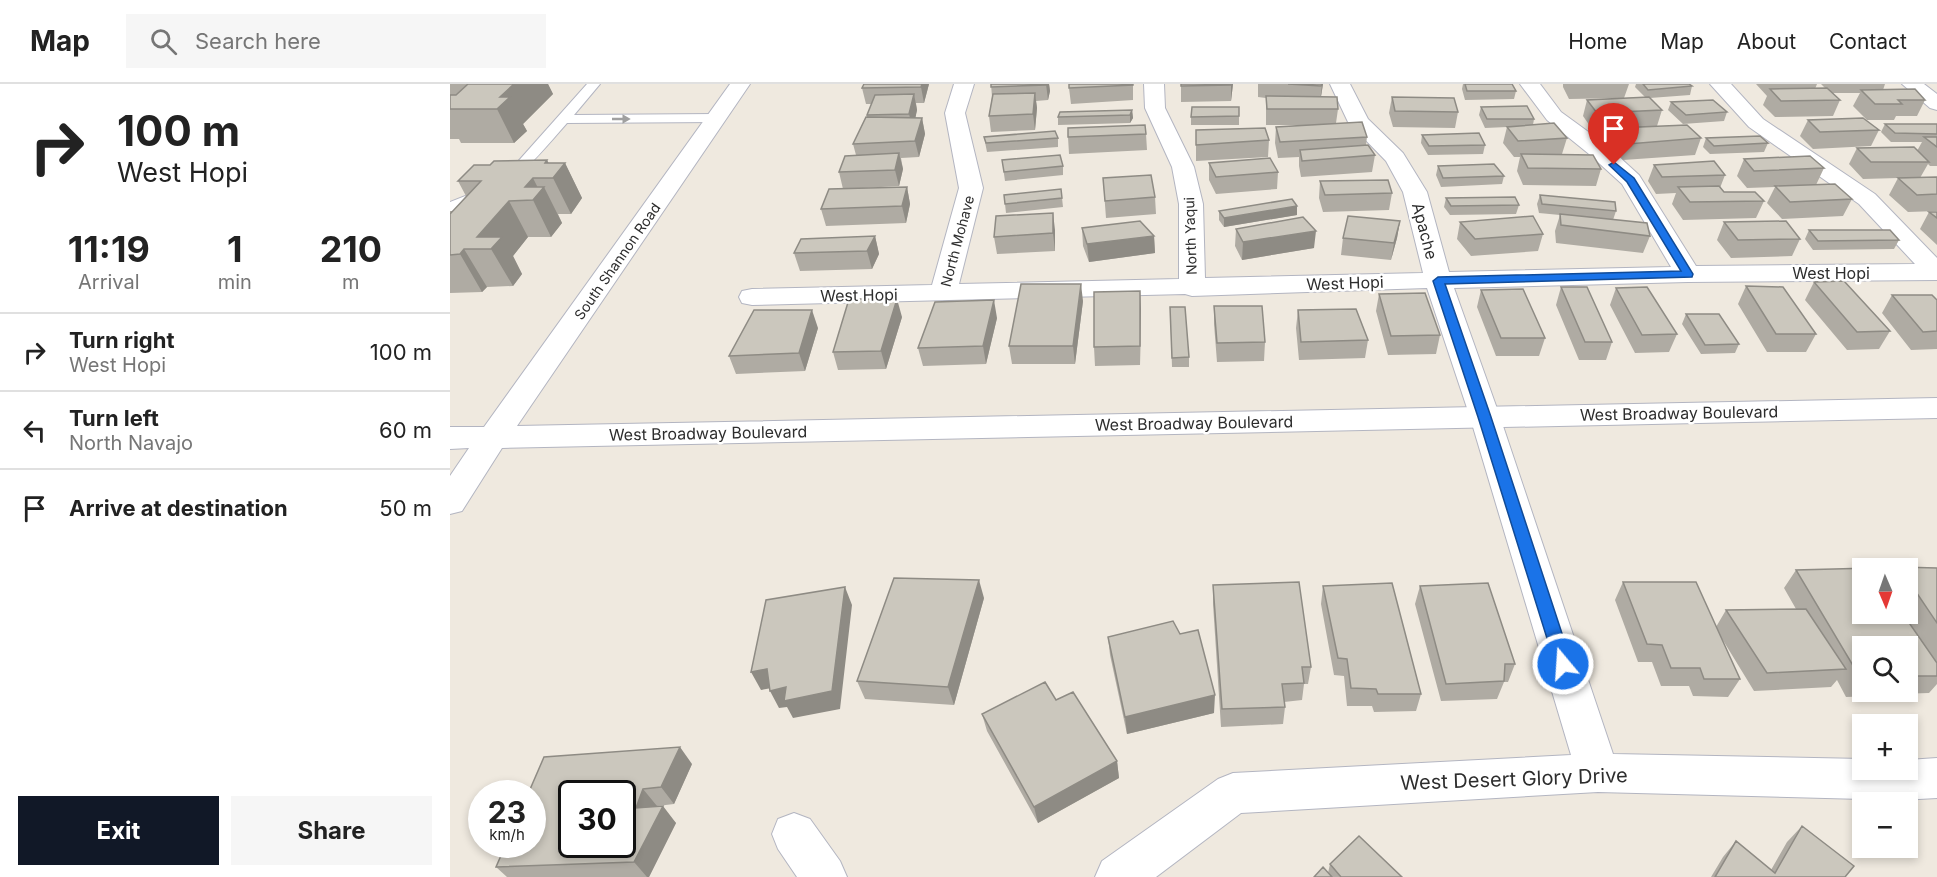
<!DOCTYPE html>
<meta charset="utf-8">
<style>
:root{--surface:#fff;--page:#f6f6f6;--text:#222;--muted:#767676;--line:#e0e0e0;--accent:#111827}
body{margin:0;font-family:Inter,sans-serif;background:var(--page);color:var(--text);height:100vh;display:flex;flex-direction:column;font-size:22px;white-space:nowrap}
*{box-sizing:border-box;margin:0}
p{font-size:20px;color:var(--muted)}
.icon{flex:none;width:33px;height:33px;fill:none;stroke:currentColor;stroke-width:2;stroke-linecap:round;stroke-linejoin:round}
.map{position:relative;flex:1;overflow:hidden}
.sheet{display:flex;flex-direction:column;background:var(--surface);width:450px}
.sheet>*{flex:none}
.banner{background:#fff;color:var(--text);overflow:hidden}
.needle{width:39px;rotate:178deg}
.fabs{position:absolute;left:1402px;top:474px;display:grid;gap:12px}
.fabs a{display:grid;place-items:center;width:66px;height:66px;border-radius:0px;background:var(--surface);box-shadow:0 3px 9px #0003;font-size:30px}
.speed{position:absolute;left:18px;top:696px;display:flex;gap:12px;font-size:30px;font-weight:700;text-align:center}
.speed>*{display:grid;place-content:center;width:78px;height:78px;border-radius:50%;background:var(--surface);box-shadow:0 3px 9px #0003;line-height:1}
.speed small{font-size:15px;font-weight:400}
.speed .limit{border:3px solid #111;border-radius:9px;background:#fff;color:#111}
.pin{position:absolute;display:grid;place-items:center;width:51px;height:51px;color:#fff;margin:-62px -26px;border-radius:50% 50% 50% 0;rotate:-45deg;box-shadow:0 0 6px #0007}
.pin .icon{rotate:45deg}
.me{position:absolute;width:66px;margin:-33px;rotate:342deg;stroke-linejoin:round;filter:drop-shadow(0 0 4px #0008)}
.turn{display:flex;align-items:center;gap:21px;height:126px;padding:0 18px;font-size:27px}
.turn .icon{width:78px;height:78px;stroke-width:2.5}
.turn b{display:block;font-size:42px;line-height:51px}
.eta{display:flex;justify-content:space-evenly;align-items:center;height:102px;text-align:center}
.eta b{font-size:36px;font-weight:700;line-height:42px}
.cta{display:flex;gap:12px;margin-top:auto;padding:12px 18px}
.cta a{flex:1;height:69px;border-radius:0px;background:var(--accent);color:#fff;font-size:24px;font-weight:700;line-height:69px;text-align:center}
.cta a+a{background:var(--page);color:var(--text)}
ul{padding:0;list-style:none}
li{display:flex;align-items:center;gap:18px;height:78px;padding:0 18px;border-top:2px solid var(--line)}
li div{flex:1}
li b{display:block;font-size:22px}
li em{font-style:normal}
header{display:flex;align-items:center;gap:36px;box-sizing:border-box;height:84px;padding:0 30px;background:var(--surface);border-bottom:2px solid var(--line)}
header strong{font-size:28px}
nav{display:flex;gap:33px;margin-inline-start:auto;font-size:21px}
.search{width:420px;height:54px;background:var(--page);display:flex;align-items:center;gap:15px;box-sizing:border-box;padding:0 21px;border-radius:0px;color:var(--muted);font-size:22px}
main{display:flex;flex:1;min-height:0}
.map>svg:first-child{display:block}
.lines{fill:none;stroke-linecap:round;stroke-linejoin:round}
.lane-casing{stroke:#b3b5c1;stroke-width:2}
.street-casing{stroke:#b3b5c1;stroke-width:2}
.secondary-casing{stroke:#b3b5c1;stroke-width:2}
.lane{fill:#fff;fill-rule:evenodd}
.street{fill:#fff;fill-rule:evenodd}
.secondary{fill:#fff;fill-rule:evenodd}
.wall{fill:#afaba3}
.shaded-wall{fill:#8e8b84}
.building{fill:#cbc7bd;stroke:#8e8b84;stroke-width:1.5;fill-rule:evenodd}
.oneway{fill:#a0a0a0}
.route{fill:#1a73e8;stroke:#114b97;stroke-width:1.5}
.labels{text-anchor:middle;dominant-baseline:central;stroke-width:5;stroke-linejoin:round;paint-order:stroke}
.far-street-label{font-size:14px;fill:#2d2d2d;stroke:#fff}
.street-label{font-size:16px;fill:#2d2d2d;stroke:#fff}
.near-street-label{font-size:20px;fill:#2d2d2d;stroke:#fff}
</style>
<header>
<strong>Map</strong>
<div class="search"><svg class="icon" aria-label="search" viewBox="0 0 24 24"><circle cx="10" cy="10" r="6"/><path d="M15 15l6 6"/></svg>Search here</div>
<nav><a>Home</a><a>Map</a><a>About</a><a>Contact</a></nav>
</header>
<main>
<section class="sheet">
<div class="banner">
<div class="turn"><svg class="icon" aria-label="right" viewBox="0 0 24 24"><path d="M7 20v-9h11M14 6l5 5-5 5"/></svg><div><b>100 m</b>West Hopi</div></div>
</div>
<div class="eta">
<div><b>11:19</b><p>Arrival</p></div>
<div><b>1</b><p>min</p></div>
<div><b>210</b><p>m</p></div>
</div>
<ul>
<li><svg class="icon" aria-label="right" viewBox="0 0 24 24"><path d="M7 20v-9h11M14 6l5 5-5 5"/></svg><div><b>Turn right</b><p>West Hopi</p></div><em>100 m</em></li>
<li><svg class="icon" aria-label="left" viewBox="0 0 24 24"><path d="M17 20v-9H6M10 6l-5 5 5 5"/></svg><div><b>Turn left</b><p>North Navajo</p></div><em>60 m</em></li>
<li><svg class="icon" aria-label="arrive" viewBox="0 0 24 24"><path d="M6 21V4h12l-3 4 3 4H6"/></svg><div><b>Arrive at destination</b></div><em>50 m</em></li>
</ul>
<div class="cta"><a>Exit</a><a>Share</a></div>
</section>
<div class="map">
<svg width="1487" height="793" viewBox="0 0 1487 793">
<rect width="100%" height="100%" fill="#efe9df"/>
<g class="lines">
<g class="lane-casing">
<path id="lane" d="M137,0H150L124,31L267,30L274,34L267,38L117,39C83,78 53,116 0,129V118L28,107L64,82Z"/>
</g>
<g class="street-casing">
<path id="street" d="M504,0H524L515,29L533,104L509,200L729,195V120L722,83L695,24L694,0H714L715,24L744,83L753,120L755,194L973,189L953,108L936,77L898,38L880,0H900L918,35L953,69L977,108L999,188L1221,183L1172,100L1139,70L1097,36L1070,0H1090L1111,28L1155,60L1189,91L1246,182L1465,180L1409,120L1299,43L1260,0H1281L1313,35L1425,110L1487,174V196L1238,198L1004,204L1050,333L1163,670L1413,675V686H1458V676L1487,674V714L1451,716L1148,708L791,729L706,793H645L652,777L768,695L783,689L1121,671L1020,333L977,204L742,212L735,210L302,221L292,219L289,213L292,207L302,205L482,201L509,104L495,29Z
M1452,0H1474L1487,10V26L1480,24Z
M344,729L360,735L390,777L397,793H347L328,765L322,750L328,735Z"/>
</g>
<g class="secondary-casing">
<path id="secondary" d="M280,0H300L67,342L1487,314V334L52,364L12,427L0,430V392L19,364L0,365V343H34Z"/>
</g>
<use href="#lane" class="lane"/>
<use href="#street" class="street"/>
<use href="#secondary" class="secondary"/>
</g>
<path class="wall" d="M0,0H98L103,10L73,40L77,47L64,59H11L9,55H0Z
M414,0H479L474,19H466L467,26L465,34H472L475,50L469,73L451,74L453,85L449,102L395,105L457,103L460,120L456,139L376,142L371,125L393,105L389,88L406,71L403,60L417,33V31L422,20H416L412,4Z
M541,0H599L600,7L598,16L586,17L587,24L585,46L541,48L539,32L542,13Z
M683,0V16L621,20L619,4Z
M731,0H783L781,17L731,18Z
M808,0H873L871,13L888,25L886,39L917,53L916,61L925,71L922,88L851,93L849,82V73L828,74L825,59L826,43L863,41H816V14L808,13Z
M1013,0H1062L1066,7L1064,15L1015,16L1012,5Z
M1113,0H1179L1174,14L1119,15L1113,3Z
M1186,0H1239L1242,2L1240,11L1200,14L1212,26L1207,42L1251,54L1245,71L1173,76L1160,60L1166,44L1142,45L1133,32L1137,16L1195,13L1185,3Z
M1306,0H1367L1365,5L1375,4L1371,0H1435L1433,6L1475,16L1467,32H1446L1444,36H1417L1403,22L1410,9H1382L1390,16L1383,32L1325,33L1313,21L1317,12Z
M942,13L1008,28L1005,44L943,43L939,29Z
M1221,18L1277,28L1274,37L1233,40L1218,26Z
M789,23V41H741V33Z
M1031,23L1084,35L1083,41L1117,54L1112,70L1104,71L1151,85L1146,102L1073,101L1067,87L1070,73H1064L1053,59L1057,43L1035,44L1029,31Z
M682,26L683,34L680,39L608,41V33Z
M1358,36L1429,46L1421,62L1363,65L1350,52Z
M1435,40H1487V82H1480L1478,80L1470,94L1487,93V127L1458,128L1439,111L1448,94L1413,95L1399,80L1407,64L1467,67L1472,58H1441L1431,48Z
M746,46L819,56L818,73L746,77Z
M696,50L697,66L619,70L618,53Z
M972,51L1035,61L1033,70L978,71L971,59Z
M534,53L608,54V63L537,68Z
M1256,54L1318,59L1314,68L1260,70L1253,63Z
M1294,75L1374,84L1366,101L1402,115L1393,132L1332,135L1317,119L1325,103L1297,104L1287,92Z
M552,76L613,82V91L555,97Z
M115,79L132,114L121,130H108L112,139L101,153H78L63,172L72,190L63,202L37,203L32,208L0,209V127H3L16,112L8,97Z
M759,79L828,88L827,105L766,110L759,96Z
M1204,81L1275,91L1270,104L1274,108L1314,117L1306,134L1233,136L1222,120L1226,109L1206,110L1198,97Z
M988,82L1054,92L1052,100L991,103L986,91Z
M653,94L705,113L706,130L656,134Z
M870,97L942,109L939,126L873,128L869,114Z
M1090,111L1166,127L1163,136L1200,152L1193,169L1106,159L1105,147L1110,131L1089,129L1087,120Z
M612,114L613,123L556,129L555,120Z
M996,114L1069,121L1066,130L1000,131L994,123Z
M847,122V131L774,143L769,136V127Z
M1479,128H1487V161L1470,145Z
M950,137L947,154L941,176L891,171L893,154Z
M1010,138L1093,150L1088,167L1021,172L1007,155Z
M1274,138L1350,155L1342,172L1281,174L1267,156Z
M632,144L704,152L705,169L639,178L633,162Z
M786,145L864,164L792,176L785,162Z
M605,146V167L547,170L544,153Z
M1359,146L1449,156L1444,165L1363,166L1355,155Z
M425,152L429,170L422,185L350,187L344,169Z
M1364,198L1440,247L1429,265L1397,266L1355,216Z
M1296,202L1366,250L1356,268H1317L1288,220Z
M1111,203L1162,258L1156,276H1129L1106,221Z
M1166,204L1227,250L1219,268L1185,269L1160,221Z
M1031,206L1095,254L1089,272H1046L1027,223Z
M690,207V281L645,282L644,263Z
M929,210L990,251L986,270L938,271L926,227Z
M1442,211L1487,216V265L1461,266L1432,229Z
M633,217L625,280H562L559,262Z
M764,222L815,258L814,277L767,278L764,240Z
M720,223L739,273V283H722Z
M848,226L918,256L915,274L849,276L846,244Z
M1236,230L1289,260L1285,269L1251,270L1232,240Z
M452,233L436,285L388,286L383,268Z
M547,234L536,280L473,282L468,264Z
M368,244L355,287L286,290L279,272Z
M1449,483L1487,484V600L1479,609L1448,610L1446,608H1458V562H1413V608H1432L1428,612L1396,613L1387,596L1381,603L1304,607L1271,553L1290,595L1278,613L1243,612L1239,602H1211L1202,578H1188L1165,516L1173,498L1266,543L1276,526L1346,525L1334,504L1346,486L1453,530H1458V484H1448Z
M763,501L861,583L858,600H854L852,616L834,618L835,623L833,640L771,643L763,520Z
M873,502L971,610L966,627L924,628L922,622H897L894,592L884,591L871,520Z
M970,502L1065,580L1058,598H1054L1047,615L991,617L965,520Z
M534,514L504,621L415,615L407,597Z
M658,553L764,629L677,650L660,571Z
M606,616L667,677L669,694L588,739L537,647L532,630Z
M242,680L224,720L207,722L206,723L226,739L199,793H57L46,783Z
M1352,742L1395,793H1261L1273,773L1286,757L1321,786L1337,758Z
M880,780L952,793H864L878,789Z"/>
<path class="shaded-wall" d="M64,0H98L103,10L73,40L77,47L64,59L47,25L50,13Z
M472,0H479L474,19L471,3Z
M596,0H599L600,7L598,16Z
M782,0H783L781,17V1Z
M872,0H873L870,18Z
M585,9L587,24L585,46L583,30Z
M464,10L467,26L463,46L459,30Z
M682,26L683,34L680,39V31Z
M472,34L475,50L469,73L465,57Z
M449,69L453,85L449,102L445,86Z
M97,76L105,91L115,79L132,114L121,130L103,94L95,79Z
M83,94L90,108L94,103L112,139L101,153L83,116L75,103Z
M457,103L460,120L456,139L452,122Z
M59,117L78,153L63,172L72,190L63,202L41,165L27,153Z
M847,122V131L774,143V134Z
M603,129L605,146V167L603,149Z
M950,137L947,154L941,176L944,159Z
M866,147L864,164L792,176L793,158Z
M425,152L429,170L422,185L417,167Z
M704,152L705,169L639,178L637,160Z
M14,165L37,203L32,208L10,170Z
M631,200L633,217L625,280L623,262Z
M690,207L691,225L690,281Z
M447,215L452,233L436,285L431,267Z
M544,216L547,234L536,280L533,262Z
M362,226L368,244L355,287L349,269Z
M529,496L534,514L504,621L498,603Z
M395,503L402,521L390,625L343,634L337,623L329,624L320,607L336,603Z
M317,585L327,603L311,606L301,588Z
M765,611L764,629L677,650L675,633Z
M230,663L242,680L224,720L211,703Z
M667,677L669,694L588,739L584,723Z
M193,705L207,722L200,740L186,724Z
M213,722L226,739L199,793H197L184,778Z"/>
<path class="building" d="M18,0H64L50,13H60L47,25H0V11H6Z
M414,0H472L471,3L412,4Z
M541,0H596V1L541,3Z
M619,0H683V1L619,4Z
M731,0H782L781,1L731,2Z
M838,0H872L871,2Z
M1015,0H1062L1066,7H1017Z
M1193,0H1239L1242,2L1198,6Z
M1377,4L1390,16L1331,17L1320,5Z
M1465,5L1475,16H1448L1452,20H1425L1411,6Z
M585,9L583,30L539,32L543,10Z
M464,10L459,30L417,31L425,11Z
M816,12L887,13L888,25H817Z
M942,13L1004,14L1008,28L945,27Z
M1199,13L1212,26L1147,29L1137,16Z
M1263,16L1277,28L1236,31L1221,18Z
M1077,22L1084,35H1037L1031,23Z
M742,23H789V32L741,33Z
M682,26L680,31L608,33L610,28Z
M416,33L472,34L465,57L403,60Z
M1413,34L1429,46L1370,48L1358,36Z
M912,38L917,53L830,58L826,43Z
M1104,39L1117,54L1068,57L1057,43Z
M1435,40H1487V50L1445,49Z
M695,41L696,50L618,53V44Z
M1237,41L1251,54L1178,60L1166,44Z
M815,44L819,56L746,61V46Z
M605,47L608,54L536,59L534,53Z
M1029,49L1035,61L979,62L972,51Z
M1310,52L1318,59L1264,62L1256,54Z
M1474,53H1487V63Z
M918,61L925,71L852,77L850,66Z
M1464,63L1479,78H1421L1407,64Z
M449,69L445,86L389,88L395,72Z
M1071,70L1143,71L1151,85L1078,84Z
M610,71L613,82L554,88L552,76Z
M1360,72L1374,84L1304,87L1294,75Z
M820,74L828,88L766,93L759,79Z
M97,76L95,79H115L103,94H83L75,103H94L83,116L59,117L27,153H52L41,165H14L10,170L0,171V130L31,97H8L24,81H40L44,77Z
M1264,77L1275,91L1212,93L1204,81Z
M1044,80L1054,92L993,94L988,82Z
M701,91L705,113L655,117L653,94Z
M1487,93V110L1467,111L1448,94Z
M938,96L942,109L875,111L870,97Z
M1385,100L1402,115L1340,118L1325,102Z
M1269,102L1274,108H1305L1314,117L1240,118L1228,103Z
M457,103L452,122L371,125L379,105Z
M611,105L612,114L555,120L554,111Z
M1090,111L1165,118L1166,127L1092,120Z
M1065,113L1069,121L1001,122L996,114Z
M842,115L847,122L774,134L769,127Z
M1479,128H1487V134Z
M603,129V149L544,153L546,132Z
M1110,130L1197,139L1200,152L1111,141Z
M898,132L950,137L944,159L893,154Z
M1083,132L1093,150L1025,155L1010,138Z
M853,133L866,147L793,158L786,145Z
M690,137L704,152L637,160L632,144Z
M1336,137L1350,155L1288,156L1274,138Z
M1359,146H1440L1449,156L1368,157Z
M425,152L417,167L344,169L351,155Z
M1394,197L1440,247L1407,248L1364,198Z
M571,200H631L623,262H559Z
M1296,202L1333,203L1366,250H1326Z
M1111,203H1137L1162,258H1135Z
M1197,203L1227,250L1192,251L1166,204Z
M1073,205L1095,254H1051L1031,206Z
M690,207V262L644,263V208Z
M975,209L990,251L941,252L929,210Z
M1442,211H1482L1487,216V247L1473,248Z
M399,215H447L431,267L383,268Z
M544,216L533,262L468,264L485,218Z
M764,222H812L815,258L767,259Z
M720,223H735L739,273L722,274Z
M906,225L918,256L851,258L848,226Z
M304,226H362L349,269L279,272Z
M1236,230H1269L1289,260L1255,261Z
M1449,483L1487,484V539L1458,496V484H1450Z
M1413,484V530H1453L1487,579V592H1463L1458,584V562H1413V595H1411L1346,486L1422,484H1423Z
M444,494L529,496L498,603L407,597Z
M849,498L861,583H852L854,599L832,600L835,623L772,625L763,501Z
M1173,498H1246L1290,595H1254L1250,584H1221L1212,561L1197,560Z
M942,499L971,610H928L926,605L901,604L897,575L888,574L873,502Z
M1038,499L1065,580H1055L1054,597L996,600L970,502Z
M395,503L382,607L334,617L336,603L320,607L317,585L301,588L316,516Z
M1356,525L1396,585L1317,589L1276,526Z
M723,537L730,550L748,546L765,611L675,633L658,553Z
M595,598L606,616L623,608L667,677L584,723L532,630Z
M230,663L211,703L193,705L186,724L213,722L184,778L46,783L56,760H82V710H78L94,673ZM122,710H172V760H122Z
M1352,742L1404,782L1395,793H1265L1286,757L1325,789Z
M909,752L952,793H891L880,780Z
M873,783L882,793H864Z"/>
<defs><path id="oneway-solid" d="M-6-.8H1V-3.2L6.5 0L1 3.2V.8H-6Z" transform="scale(1.5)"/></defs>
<use class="oneway" href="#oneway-solid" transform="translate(171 35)"/>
<path class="route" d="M1164,78L1184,94L1243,190L1242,193L995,200L1041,333L1122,580L1119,585L1113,587L1108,585L1105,580L1028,333L983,197L988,193L1231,187L1177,98L1159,81Z"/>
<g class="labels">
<g class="far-street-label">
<text transform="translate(740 152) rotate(-92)">North Yaqui</text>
<text transform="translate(507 157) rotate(-75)">North Mohave</text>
<text transform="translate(167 177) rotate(-55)">South Shannon Road</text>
</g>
<g class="street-label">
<text transform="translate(975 147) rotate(75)">Apache</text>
<text x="1381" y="189">West Hopi</text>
<text transform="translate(895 199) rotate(-2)">West Hopi</text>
<text transform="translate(409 211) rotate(-1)">West Hopi</text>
<text transform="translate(1229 329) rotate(-1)">West Broadway Boulevard</text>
<text transform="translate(744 339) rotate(-1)">West Broadway Boulevard</text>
<text transform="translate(258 349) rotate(-1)">West Broadway Boulevard</text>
</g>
<g class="near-street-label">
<text transform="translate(1064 695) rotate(-2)">West Desert Glory Drive</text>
</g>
</g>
</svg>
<div class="fabs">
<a><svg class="needle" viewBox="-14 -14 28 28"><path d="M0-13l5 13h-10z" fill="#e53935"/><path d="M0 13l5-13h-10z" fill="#767676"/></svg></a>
<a><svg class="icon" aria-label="search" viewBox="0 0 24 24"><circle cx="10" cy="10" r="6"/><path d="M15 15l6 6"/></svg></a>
<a>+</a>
<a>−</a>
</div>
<div class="speed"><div>23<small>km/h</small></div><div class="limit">30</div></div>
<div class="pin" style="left:1164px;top:81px;background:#d93025"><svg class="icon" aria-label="arrive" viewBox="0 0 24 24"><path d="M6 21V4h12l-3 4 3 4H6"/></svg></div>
<svg class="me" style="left:1113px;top:580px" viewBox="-20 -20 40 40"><circle r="17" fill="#1a73e8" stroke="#fff" stroke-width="3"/><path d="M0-11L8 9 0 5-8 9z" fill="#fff"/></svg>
</div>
</main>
